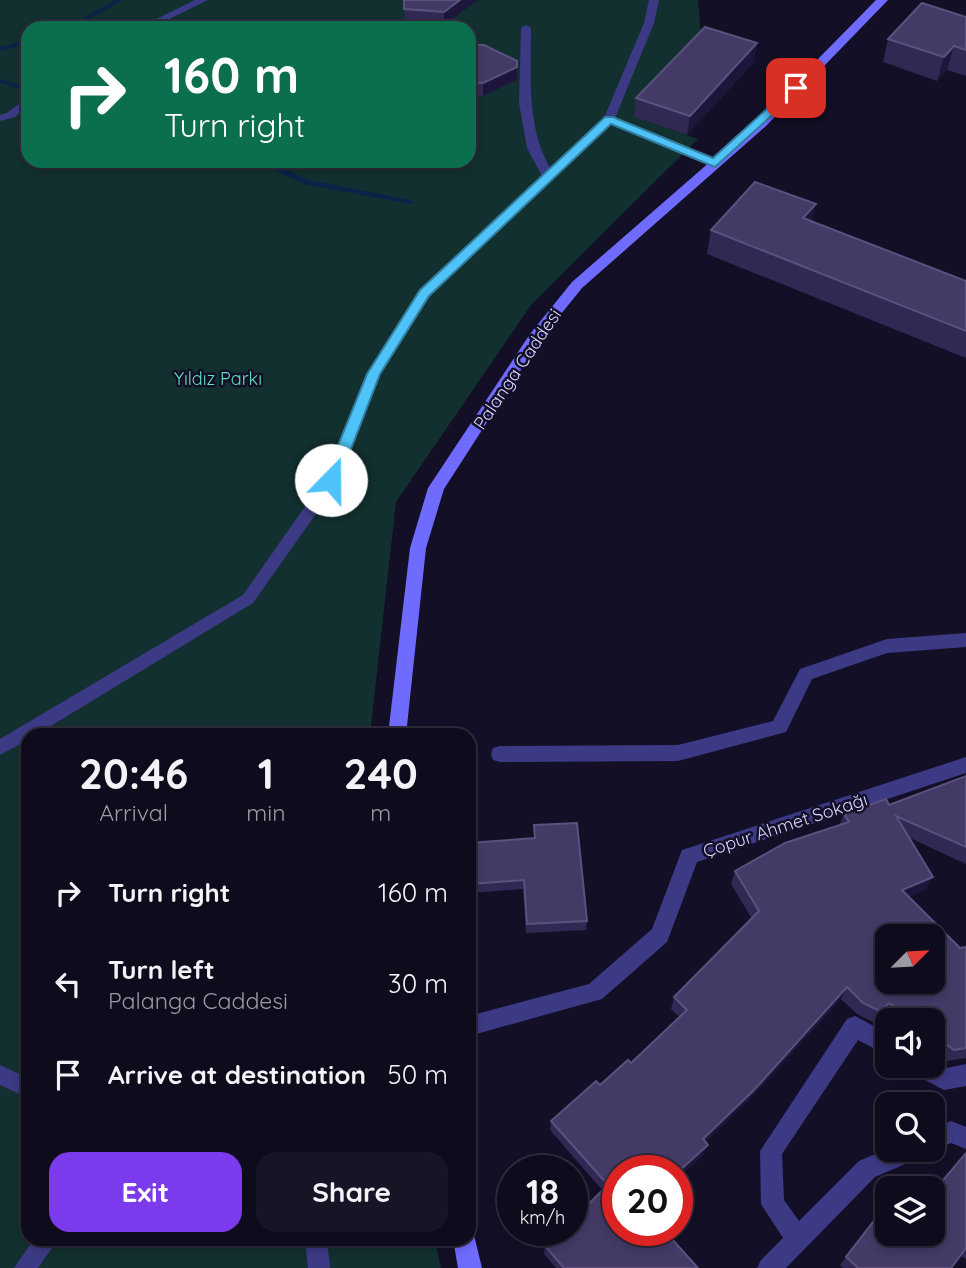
<!DOCTYPE html>
<meta charset="utf-8">
<style>
:root{--surface:#0e0b1c;--page:#171425;--text:#f1f3f6;--muted:#9b9ba3;--line:#2e2b3b;--accent:#7c3aed}
body{margin:0;font-family:Quicksand,sans-serif;background:var(--page);color:var(--text);height:100vh;display:flex;flex-direction:column;font-size:26px;white-space:nowrap}
*{box-sizing:border-box;margin:0}
p{font-size:23px;color:var(--muted)}
.icon{flex:none;width:38px;height:38px;fill:none;stroke:currentColor;stroke-width:2;stroke-linecap:round;stroke-linejoin:round}
.map{position:relative;flex:1;overflow:hidden}
.panel{position:absolute;left:21px;top:728px;width:455px;height:518px;display:flex;flex-direction:column;background:var(--surface);border-radius:21px;box-shadow:0 4px 10px #0003,0 0 0 2px var(--line)}
.panel>*{flex:none}
.banner{position:absolute;left:21px;top:21px;width:455px;height:147px;border-radius:21px;box-shadow:0 4px 10px #0003,0 0 0 2px var(--line);background:#0b6e4f;color:#fff;overflow:hidden}
.needle{width:46px;rotate:66deg}
.fabs{position:absolute;left:875px;top:924px;display:grid;gap:14px}
.fabs a{display:grid;place-items:center;width:70px;height:70px;border-radius:14px;background:var(--surface);box-shadow:0 4px 10px #0003,0 0 0 2px var(--line);font-size:35px}
.speed{position:absolute;left:497px;top:1155px;display:flex;gap:14px;font-size:35px;font-weight:700;text-align:center}
.speed>*{display:grid;place-content:center;width:91px;height:91px;border-radius:50%;background:var(--surface);box-shadow:0 4px 10px #0003,0 0 0 2px var(--line);line-height:1}
.speed small{font-size:18px;font-weight:400}
.speed .limit{border:10px solid #d22;background:#fff;color:#111}
.pin{position:absolute;display:grid;place-items:center;width:60px;height:60px;color:#fff;margin:-30px;border-radius:14px;box-shadow:0 4px 10px #0006}
.me{position:absolute;width:77px;margin:-38px;rotate:22deg;stroke-linejoin:round;filter:drop-shadow(0 0 5px #0008)}
.turn{display:flex;align-items:center;gap:24px;height:147px;padding:0 28px;font-size:32px}
.turn .icon{width:91px;height:91px;stroke-width:2.5}
.turn b{display:block;font-size:49px;line-height:60px}
.eta{display:flex;justify-content:space-evenly;align-items:center;height:119px;text-align:center}
.eta b{font-size:42px;font-weight:700;line-height:49px}
.action{display:flex;gap:14px;margin-top:auto;padding:14px 28px}
.action a{flex:1;height:80px;border-radius:21px;background:var(--accent);color:#fff;font-size:28px;font-weight:700;line-height:80px;text-align:center}
.action a+a{background:var(--page);color:var(--text)}
ul{padding:0;list-style:none}
li{display:flex;align-items:center;gap:21px;height:91px;padding:0 28px}
li div{flex:1}
li b{display:block;font-size:26px}
li em{font-style:normal}
.map>svg:first-child{display:block}
.green{fill:#12302f;fill-rule:evenodd}
.lines{fill:none;stroke-linecap:round;stroke-linejoin:round}
.stream{fill:#0c2248;fill-rule:evenodd}
.service{fill:#3d3a85;fill-rule:evenodd}
.minor{fill:#3d3a85;fill-rule:evenodd}
.secondary{fill:#6f6bff;fill-rule:evenodd}
.wall{fill:#312854}
.shaded-wall{fill:#1d163a}
.building{fill:#433a66;stroke:#5a527e;stroke-width:2;fill-rule:evenodd}
.route{fill:#4fc3f7;stroke:#337fa1;stroke-width:2}
.labels{text-anchor:middle;dominant-baseline:central;stroke-width:5;stroke-linejoin:round;paint-order:stroke}
.street-label{font-size:18px;fill:#d9d4ff;stroke:#130f26}
.park-label{font-size:18px;fill:#5fe0c0;stroke:#130f26}
</style>
<div class="map">
<svg width="966" height="1268" viewBox="0 0 966 1268">
<rect width="100%" height="100%" fill="#130f26"/>
<path class="green" d="M0,0H698L702,46L635,117L698,139L531,305L396,502L370,735H28V1239H435L441,1268H0ZM28,28H469V161H28Z"/>
<g class="lines">
<path class="stream" d="M115,0H123L74,28H66Z
M28,40V44L0,51V47Z
M0,79L28,87V91L0,83Z
M255,161H265L309,180L410,200L414,202L410,204L304,184Z"/>
<path class="service" d="M195,0H208L151,28H138Z
M649,0H659L654,23L615,118L719,161V165H711L611,124L430,296L381,374L337,484L253,603L36,735H28V740L0,755V739L243,595L325,478L367,374L420,290L542,176L527,148L519,103L521,28L526,25L531,28C531,76 526,125 550,168L604,118L644,23Z
M28,97V106L15,117L0,121V115L7,113Z
M0,1065L28,1078V1098L0,1085Z
M34,1239H58L38,1268H14Z
M305,1239H327L330,1268H308Z"/>
<path class="minor" d="M966,633V647L887,653L812,679L786,732L678,761L500,762L493,760L491,754L493,748L500,746L678,745L773,721L800,669L887,639Z
M966,757V773L697,862L667,942L602,999L469,1036V1016L589,984L652,929L682,850Z
M855,1016L887,1033V1055L858,1040L782,1154L784,1200L799,1221L859,1161L887,1149L922,1150L919,1158L875,1177L786,1268H757L761,1260L783,1238L761,1204L760,1151L847,1019Z
M933,1060L946,1068L966,1064V1086L944,1090L914,1074L911,1066H933Z
M951,1121L966,1127V1149L951,1143L933,1151L930,1150H933V1129Z"/>
<path class="secondary" d="M876,0H888L766,126L582,288L540,340L444,489L426,548L406,735H388L410,548L428,488L530,334L572,282L758,120Z
M469,1229L473,1231L482,1268H458L453,1239H469Z"/>
</g>
<path class="wall" d="M404,0H478L444,25L405,21Z
M966,17V76L947,70L937,81L883,62L888,39Z
M469,45L517,61V80L483,96L469,95Z
M754,62L687,135L634,117L636,98Z
M812,222L966,281V358L707,254L711,230Z
M966,776V864L910,838L926,889L909,897L960,948L966,947V1058L946,1061L933,1051V1020H890L882,1014L873,1022L857,1014L841,999L749,1100L705,1142L704,1154L682,1174L684,1176L680,1185L677,1188V1171L618,1230L698,1268H556L544,1254L545,1246L603,1191L550,1130L551,1121L631,1063L679,1017L671,1009L674,997L752,919L731,884L735,871L840,824L844,814L889,805Z
M534,825L587,921L586,930L526,933L523,889L471,893L469,877V843L534,838Z
M966,1152V1259L960,1256L951,1268H843L840,1265L887,1203V1234H933V1191Z"/>
<path class="shaded-wall" d="M460,0H478L444,25V12Z
M757,43L754,62L687,135L690,116Z
M954,46L947,70L937,81L944,57Z
M517,67V80L483,96V83Z
M816,204L810,229L803,218Z
M933,877L926,889L895,903L902,890Z
M847,987L841,999L749,1100L699,1149L703,1139Z
M889,1003L882,1014L873,1022L880,1011Z
M708,1145L704,1154L677,1178L679,1171Z
M684,1176L680,1185L677,1188V1183Z"/>
<path class="building" d="M404,0H460L444,12L404,9Z
M922,3L966,17V50L954,46L944,57L888,39Z
M705,27L757,43L690,116L636,98Z
M469,45H484L517,61V67L483,83L469,82Z
M755,182L816,204L803,218L966,281V331L711,230Z
M966,776V847L896,816L933,877L902,890L960,948L966,947V1048L954,1050L933,1035V1020H913L889,1003L880,1011L863,1003L847,987L754,1090L703,1139L708,1145L679,1171L684,1176L677,1183V1171H618V1230H664L698,1268H564L545,1246L561,1230H572V1220L608,1185L551,1121L596,1081L600,1085L628,1060L631,1063L687,1010L674,997L759,911L735,871L785,843L849,822L844,814L886,799L889,805ZM887,936H933V982H887Z
M577,823L587,921L527,924L524,880L471,884L469,869V843L535,838L534,825Z
M966,1153V1248L951,1268H858L846,1257L887,1204V1234H933V1192Z"/>
<path class="route" d="M792,86L802,88L715,167L611,124L429,296L380,374L339,480L337,484H326L324,480L367,374L420,290L605,117H613L713,158Z"/>
<g class="labels">
<g class="street-label">
<text transform="translate(517 369) rotate(-56)">Palanga Caddesi</text>
<text transform="translate(785 825) rotate(-18)">Çopur Ahmet Sokağı</text>
</g>
<g class="park-label">
<text x="218" y="378">Yıldız Parkı</text>
</g>
</g>
</svg>
<div class="fabs">
<a><svg class="needle" viewBox="-14 -14 28 28"><path d="M0-13l5 13h-10z" fill="#e53935"/><path d="M0 13l5-13h-10z" fill="#9b9ba3"/></svg></a>
<a><svg class="icon" aria-label="sound" viewBox="0 0 24 24"><path d="M4 9h4l5-4v14l-5-4H4zM17 9q2 3 0 6"/></svg></a>
<a><svg class="icon" aria-label="search" viewBox="0 0 24 24"><circle cx="10" cy="10" r="6"/><path d="M15 15l6 6"/></svg></a>
<a><svg class="icon" aria-label="layers" viewBox="0 0 24 24"><path d="M12 4l9 5-9 5-9-5zM3 14l9 5 9-5"/></svg></a>
</div>
<div class="speed"><div>18<small>km/h</small></div><div class="limit">20</div></div>
<div class="pin" style="left:796px;top:88px;background:#d93025"><svg class="icon" aria-label="arrive" viewBox="0 0 24 24"><path d="M6 21V4h12l-3 4 3 4H6"/></svg></div>
<svg class="me" style="left:331px;top:480px" viewBox="-20 -20 40 40"><circle r="19" fill="#fff"/><path d="M0-13L10 11 0 6-10 11z" fill="#4fc3f7"/></svg>
<div class="banner">
<div class="turn"><svg class="icon" aria-label="right" viewBox="0 0 24 24"><path d="M7 20v-9h11M14 6l5 5-5 5"/></svg><div><b>160 m</b>Turn right</div></div>
</div>
<section class="panel">
<div class="eta">
<div><b>20:46</b><p>Arrival</p></div>
<div><b>1</b><p>min</p></div>
<div><b>240</b><p>m</p></div>
</div>
<ul>
<li><svg class="icon" aria-label="right" viewBox="0 0 24 24"><path d="M7 20v-9h11M14 6l5 5-5 5"/></svg><div><b>Turn right</b></div><em>160 m</em></li>
<li><svg class="icon" aria-label="left" viewBox="0 0 24 24"><path d="M17 20v-9H6M10 6l-5 5 5 5"/></svg><div><b>Turn left</b><p>Palanga Caddesi</p></div><em>30 m</em></li>
<li><svg class="icon" aria-label="arrive" viewBox="0 0 24 24"><path d="M6 21V4h12l-3 4 3 4H6"/></svg><div><b>Arrive at destination</b></div><em>50 m</em></li>
</ul>
<div class="action"><a>Exit</a><a>Share</a></div>
</section>
</div>
